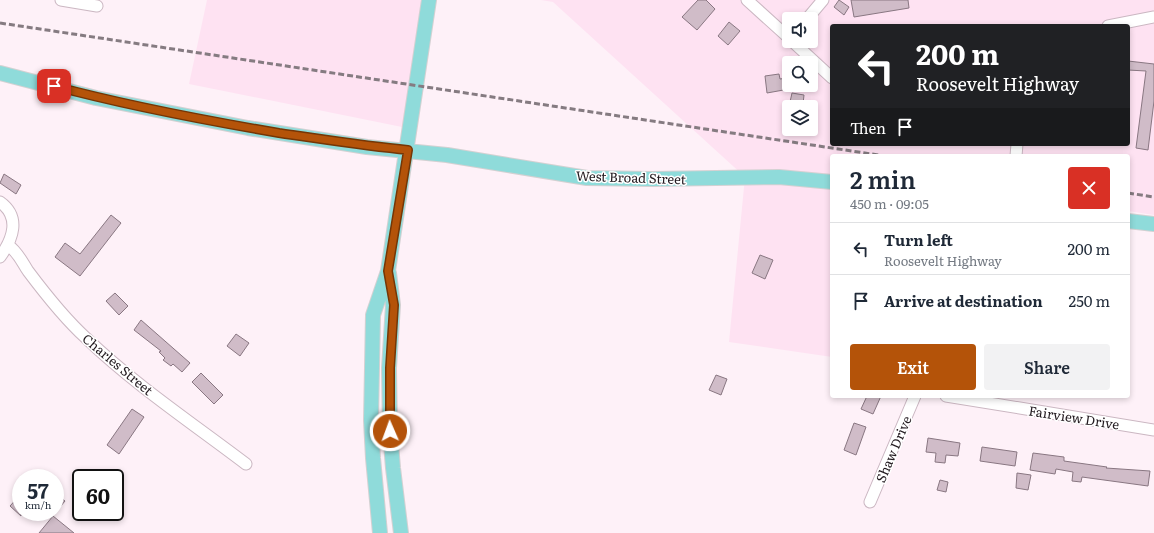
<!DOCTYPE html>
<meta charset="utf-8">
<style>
:root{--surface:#fff;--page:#f2f2f3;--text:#1f2937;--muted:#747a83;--line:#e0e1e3;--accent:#b45309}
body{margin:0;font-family:Literata,serif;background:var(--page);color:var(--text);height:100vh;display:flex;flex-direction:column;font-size:15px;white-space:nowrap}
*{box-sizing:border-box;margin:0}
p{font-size:13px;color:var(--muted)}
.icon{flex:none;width:22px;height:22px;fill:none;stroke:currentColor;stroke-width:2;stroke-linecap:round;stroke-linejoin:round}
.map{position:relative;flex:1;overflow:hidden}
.sheet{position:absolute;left:830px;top:154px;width:300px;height:244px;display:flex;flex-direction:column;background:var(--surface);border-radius:4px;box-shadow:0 2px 6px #0003}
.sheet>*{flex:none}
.hud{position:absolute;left:830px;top:24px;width:300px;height:122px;border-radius:4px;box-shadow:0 2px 6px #0003;background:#202124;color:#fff;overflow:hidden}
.controls{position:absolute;left:782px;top:12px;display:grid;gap:8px}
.controls a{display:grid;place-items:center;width:36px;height:36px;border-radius:4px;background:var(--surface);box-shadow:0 2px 6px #0003;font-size:20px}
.speed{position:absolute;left:12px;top:469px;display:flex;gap:8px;font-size:20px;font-weight:700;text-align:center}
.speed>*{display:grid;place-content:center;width:52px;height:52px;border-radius:50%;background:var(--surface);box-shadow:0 2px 6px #0003;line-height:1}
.speed small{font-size:10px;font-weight:400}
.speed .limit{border:2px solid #111;border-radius:6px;background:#fff;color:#111}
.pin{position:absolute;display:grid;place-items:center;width:34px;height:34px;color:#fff;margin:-17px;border-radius:8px;box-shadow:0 2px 6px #0006}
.me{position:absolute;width:44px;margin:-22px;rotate:358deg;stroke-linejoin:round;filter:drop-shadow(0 0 3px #0008)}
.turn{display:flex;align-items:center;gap:14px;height:84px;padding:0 20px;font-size:18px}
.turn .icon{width:52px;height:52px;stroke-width:2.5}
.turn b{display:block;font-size:28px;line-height:34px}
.then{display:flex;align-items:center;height:38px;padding:0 20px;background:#0003;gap:8px;font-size:15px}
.round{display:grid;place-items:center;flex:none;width:42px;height:42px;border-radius:4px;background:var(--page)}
.headline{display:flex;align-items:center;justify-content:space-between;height:68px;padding:0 20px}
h1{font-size:24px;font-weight:600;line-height:30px}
.primary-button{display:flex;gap:8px;margin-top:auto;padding:8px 20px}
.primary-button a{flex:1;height:46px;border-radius:4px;background:var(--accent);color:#fff;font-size:16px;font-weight:600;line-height:46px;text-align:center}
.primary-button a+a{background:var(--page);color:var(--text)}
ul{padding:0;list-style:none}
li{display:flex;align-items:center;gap:12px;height:52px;padding:0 20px;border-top:1px solid var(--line)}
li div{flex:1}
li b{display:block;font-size:15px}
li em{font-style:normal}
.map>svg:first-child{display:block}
.built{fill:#fee2f2;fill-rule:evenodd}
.building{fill:#d0bcc8;stroke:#897782}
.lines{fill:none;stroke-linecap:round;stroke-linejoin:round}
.minor-casing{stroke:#cbb7c2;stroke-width:13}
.major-casing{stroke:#d3d1d2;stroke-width:16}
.minor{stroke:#fff;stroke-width:11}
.major{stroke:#8fdbda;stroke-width:14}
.rail{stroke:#857b81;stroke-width:3;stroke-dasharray:6 3;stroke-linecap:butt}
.route-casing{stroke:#753606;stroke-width:10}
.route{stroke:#b45309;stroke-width:7}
.labels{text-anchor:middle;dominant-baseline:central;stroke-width:3;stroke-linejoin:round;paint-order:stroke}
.street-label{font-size:13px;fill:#221a1f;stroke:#fff}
</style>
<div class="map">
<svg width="1154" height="533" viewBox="0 0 1154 533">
<rect width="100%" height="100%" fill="#fef1f8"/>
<path class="built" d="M207,0H428L407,128L189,84Z
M541,0H1154V215L1128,211V156H832V357L729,342L745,177L553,2ZM789,19H811V41H789ZM832,26H1128V144H832ZM789,63H811V85H789ZM789,107H811V129H789Z"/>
<path class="building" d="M698,0H706L715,9L697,30L682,17Z
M839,0L849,7L844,15L834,7Z
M851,0H908L909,8L854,17Z
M729,22L740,31L728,45L718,36Z
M1128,61L1154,64V101L1148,150L1136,148L1146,71L1128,70Z
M779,74L780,79L787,78L789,89L767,93L765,76Z
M792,93L804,95L803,104L790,102Z
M4,174L21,185L16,194L0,183Z
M111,215L121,223L80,276L55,257L65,243L80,254Z
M760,255L773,260L765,279L752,273Z
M115,293L128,306L119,315L106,301Z
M141,320L190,363L182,372L173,364L171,366L163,360L165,358L159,352L161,351L134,330Z
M236,334L249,343L240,356L227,346Z
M201,373L223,395L214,404L192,382Z
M716,375L727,379L721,395L709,390Z
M867,396H881L873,414L861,409Z
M132,409L144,417L119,454L107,445Z
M854,423L866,427L856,455L844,450Z
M928,438L960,443L958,456L946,455L945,463L935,462L936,453L926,452Z
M982,447L1017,452L1015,466L980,461Z
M1033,453L1064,457V461L1107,467L1106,468L1150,471L1148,486L1082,477L1081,482L1072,481L1073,472L1056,469L1055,474L1030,470Z
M1017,473L1031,475L1028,490L1016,488Z
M940,480L948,482L946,492L937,490Z
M55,493L65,501L55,513Z
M21,494V516L10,506Z
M53,516L74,533H39Z"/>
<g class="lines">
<g class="minor-casing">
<path id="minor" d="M61,0L97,6
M747,0L789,38
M807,19L823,0
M1108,26L1154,17
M792,41L832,78
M1016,156L1017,144
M0,202C21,217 13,239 0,257
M8,245C18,252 22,262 28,271C46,295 64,318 86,338C135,385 192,423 246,464
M946,396L1154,430
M870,502L915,396"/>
</g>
<g class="major-casing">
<path id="major" d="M0,73L96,98L248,128L367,147L447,155L587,178L652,179L779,177L832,182
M1128,221L1154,224
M389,273L393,305L389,368L390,431L393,468L401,533
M380,533L373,458L371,420L373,315L388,271L429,0"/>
</g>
<use href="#minor" class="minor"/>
<use href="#major" class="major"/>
<path class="rail" d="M0,23L885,156
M1128,193L1154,197"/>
</g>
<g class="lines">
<g class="route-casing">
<path id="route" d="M54,86C128,106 203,120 279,133C322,139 364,146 408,150L388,271L394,305L390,368V431"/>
</g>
<use href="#route" class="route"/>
</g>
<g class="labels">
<g class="street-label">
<text transform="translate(631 177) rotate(2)">West Broad Street</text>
<text transform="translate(118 364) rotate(40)">Charles Street</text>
<text transform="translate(1074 417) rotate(9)">Fairview Drive</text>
<text transform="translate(893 449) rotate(-67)">Shaw Drive</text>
</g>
</g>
</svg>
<div class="controls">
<a><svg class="icon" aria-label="sound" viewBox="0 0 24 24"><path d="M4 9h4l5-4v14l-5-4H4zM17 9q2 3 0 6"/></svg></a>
<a><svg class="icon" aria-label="search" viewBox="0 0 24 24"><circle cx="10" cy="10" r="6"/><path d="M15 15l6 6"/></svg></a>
<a><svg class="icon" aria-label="layers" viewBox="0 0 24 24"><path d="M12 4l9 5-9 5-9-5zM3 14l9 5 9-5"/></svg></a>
</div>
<div class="speed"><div>57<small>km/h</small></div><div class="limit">60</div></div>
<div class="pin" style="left:54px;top:86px;background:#d93025"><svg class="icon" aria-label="arrive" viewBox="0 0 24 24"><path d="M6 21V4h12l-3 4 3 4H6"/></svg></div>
<svg class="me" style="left:390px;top:431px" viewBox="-20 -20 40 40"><circle r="17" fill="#b45309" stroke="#fff" stroke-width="3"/><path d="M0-11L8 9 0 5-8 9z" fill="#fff"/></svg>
<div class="hud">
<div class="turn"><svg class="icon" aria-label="left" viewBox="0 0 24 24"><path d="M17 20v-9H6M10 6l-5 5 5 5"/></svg><div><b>200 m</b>Roosevelt Highway</div></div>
<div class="then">Then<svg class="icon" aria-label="arrive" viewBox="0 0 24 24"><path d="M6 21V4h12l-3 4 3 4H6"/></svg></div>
</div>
<section class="sheet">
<div class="headline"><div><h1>2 min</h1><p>450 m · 09:05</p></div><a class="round" style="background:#d93025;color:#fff"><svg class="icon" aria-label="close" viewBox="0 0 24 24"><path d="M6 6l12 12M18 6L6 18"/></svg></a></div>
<ul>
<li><svg class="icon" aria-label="left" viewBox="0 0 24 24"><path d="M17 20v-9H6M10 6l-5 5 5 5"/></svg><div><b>Turn left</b><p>Roosevelt Highway</p></div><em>200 m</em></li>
<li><svg class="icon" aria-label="arrive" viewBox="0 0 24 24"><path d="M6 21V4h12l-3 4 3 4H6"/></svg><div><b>Arrive at destination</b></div><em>250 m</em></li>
</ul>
<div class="primary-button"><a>Exit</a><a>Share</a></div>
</section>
</div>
